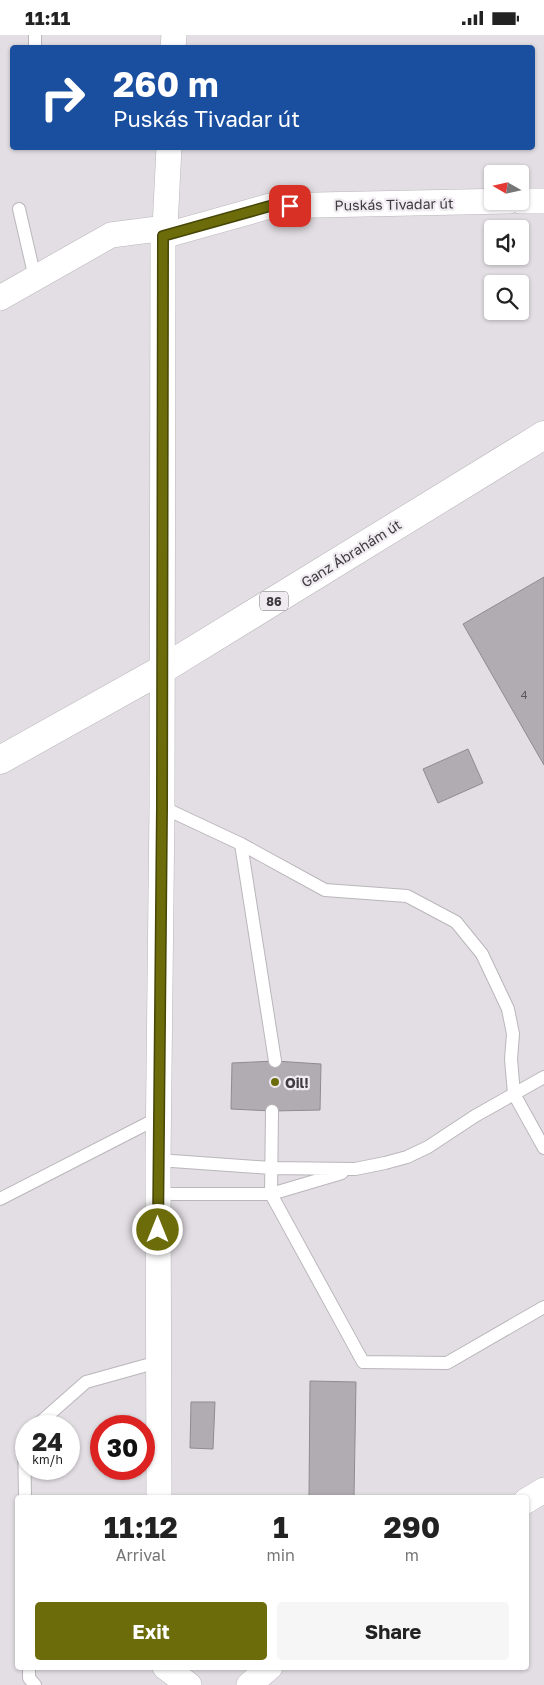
<!DOCTYPE html>
<meta charset="utf-8">
<style>
:root{--surface:#fff;--page:#f6f6f6;--text:#222;--muted:#767676;--accent:#6c6c0b}
body{margin:0;font-family:"Golos Text",sans-serif;background:var(--page);color:var(--text);height:100vh;display:flex;flex-direction:column;font-size:19px;white-space:nowrap}
*{box-sizing:border-box;margin:0}
p{font-size:16px;color:var(--muted)}
.icon{flex:none;width:28px;height:28px;fill:none;stroke:currentColor;stroke-width:2;stroke-linecap:round;stroke-linejoin:round}
.map{position:relative;flex:1;overflow:hidden}
.panel{position:absolute;left:15px;top:1460px;width:514px;height:175px;display:flex;flex-direction:column;background:var(--surface);border-radius:5px;box-shadow:0 1px 4px #0004}
.panel>*{flex:none}
.guide{position:absolute;left:10px;top:10px;width:525px;height:105px;border-radius:5px;box-shadow:0 1px 4px #0004;background:#1a4fa0;color:#fff;overflow:hidden}
.needle{width:32px;rotate:279deg}
.controls{position:absolute;left:484px;top:130px;display:grid;gap:10px}
.controls a{display:grid;place-items:center;width:45px;height:45px;border-radius:5px;background:var(--surface);box-shadow:0 1px 4px #0004;font-size:25px}
.speed{position:absolute;left:15px;top:1380px;display:flex;gap:10px;font-size:25px;font-weight:700;text-align:center}
.speed>*{display:grid;place-content:center;width:65px;height:65px;border-radius:50%;background:var(--surface);box-shadow:0 1px 4px #0004;line-height:1}
.speed small{font-size:12px;font-weight:400}
.speed .limit{border:8px solid #d22;background:#fff;color:#111}
.pin{position:absolute;display:grid;place-items:center;width:42px;height:42px;color:#fff;margin:-21px;border-radius:10px;box-shadow:0 2px 8px #0006}
.me{position:absolute;width:55px;margin:-28px;rotate:0deg;stroke-linejoin:round;filter:drop-shadow(0 0 4px #0008)}
.turn{display:flex;align-items:center;gap:18px;height:105px;padding:0 20px;font-size:22px}
.turn .icon{width:65px;height:65px;stroke-width:2.5}
.turn b{display:block;font-size:35px;line-height:42px}
.eta{display:flex;justify-content:space-evenly;align-items:center;height:85px;text-align:center}
.eta b{font-size:30px;font-weight:700;line-height:35px}
.cta{display:flex;gap:10px;margin-top:auto;padding:10px 20px}
.cta a{flex:1;height:58px;border-radius:5px;background:var(--accent);color:#fff;font-size:20px;font-weight:700;line-height:58px;text-align:center}
.cta a+a{background:var(--page);color:var(--text)}
.status{display:flex;justify-content:space-between;align-items:center;height:35px;padding:0 25px;background:var(--surface);direction:ltr}
.status svg{height:14px;fill:currentColor}
.map>svg:first-child{display:block}
.building{fill:#b0acb1;stroke:#8f8b90}
.lines{fill:none;stroke-linecap:round;stroke-linejoin:round}
.service-casing{stroke:#bab6bb;stroke-width:14}
.minor-casing{stroke:#bab6bb;stroke-width:26}
.primary-casing{stroke:#bab6bb;stroke-width:29}
.service{stroke:#fff;stroke-width:12}
.minor{stroke:#fff;stroke-width:25}
.primary{stroke:#fff;stroke-width:28}
.route-casing{stroke:#464607;stroke-width:12}
.route{stroke:#6c6c0b;stroke-width:9}
.poi-dot{fill:#6c6c0b;stroke:#efebf0;stroke-width:2}
.labels{text-anchor:middle;dominant-baseline:central;stroke-width:4.5;stroke-linejoin:round;paint-order:stroke}
.number-label{font-size:11px;fill:#5a575a}
.shield{fill:#efebf0;stroke:#727073;stroke-width:1}
.shield-label{font-size:12px;font-weight:bold;fill:#3d3b3d}
.street-label{font-size:14px;fill:#3d3b3d;stroke:#efebf0}
.poi-label{font-size:14px;font-weight:bold;fill:#3d3b3d;stroke:#efebf0;text-anchor:start}
</style>
<div class="status"><b>11:11</b><svg viewBox="0 0 49 12"><path d="M0 12V9h3v3zM5 12V6h3v6zM10 12V3h3v9zM15 12V0h3v12zM26 1h20v11H26zM47 4h2v5h-2z"/></svg></div>
<div class="map">
<svg width="544" height="1650" viewBox="0 0 544 1650">
<rect width="100%" height="100%" fill="#e2dee3"/>
<path class="building" d="M544,542V730L463,589Z
M468,714L483,748L438,768L423,734Z
M275,1026L321,1029L320,1075L272,1076L231,1074L232,1028Z
M310,1346L356,1347L354,1462H309Z
M191,1367H215L213,1414L190,1413Z"/>
<g class="lines">
<g class="service-casing">
<path id="service" d="M35,0V12
M19,174L35,243
M162,772L241,809
M544,1042L514,1059L544,1113
M272,1076L271,1159L363,1327L447,1328L544,1272
M158,1125L271,1133L355,1134L385,1128L407,1122L428,1112L475,1081L514,1059L511,1024L513,999L508,974L482,919L456,887L407,861L325,855L241,809L275,1026
M158,1159H271L342,1138
M0,1164L158,1083
M36,1391L86,1347L158,1327
M25,1462L24,1402L26,1400
M29,1632V1643L35,1650"/>
</g>
<g class="minor-casing">
<path id="minor" d="M173,12L174,0
M520,166H544
M163,201L270,171L509,166
M0,263L111,200L165,193
M159,1462L158,1125L162,772L163,201L165,193L169,112
M526,1466L544,1455
M165,1632L189,1650
M249,1650L270,1632"/>
</g>
<g class="primary-casing">
<path id="primary" d="M0,725L163,634L544,400"/>
</g>
<use href="#service" class="service"/>
<use href="#minor" class="minor"/>
<use href="#primary" class="primary"/>
</g>
<g class="lines">
<g class="route-casing">
<path id="route" d="M158,1195L162,772L163,201L270,171H290"/>
</g>
<use href="#route" class="route"/>
</g>
<circle class="poi-dot" cx="275" cy="1047" r="5"/>
<g class="labels">
<g class="number-label">
<text x="524" y="659">4</text>
</g>
<rect class="shield" x="260" y="556.5" width="28" height="19" rx="4"/>
<g class="shield-label">
<text x="274" y="566">86</text>
</g>
<g class="street-label">
<text transform="translate(394 169) rotate(-1)">Puskás Tivadar út</text>
<text transform="translate(351 518) rotate(-32)">Ganz Ábrahám út</text>
</g>
<g class="poi-label">
<text x="285" y="1047">Oil!</text>
</g>
</g>
</svg>
<div class="controls">
<a><svg class="needle" viewBox="-14 -14 28 28"><path d="M0-13l5 13h-10z" fill="#e53935"/><path d="M0 13l5-13h-10z" fill="#767676"/></svg></a>
<a><svg class="icon" aria-label="sound" viewBox="0 0 24 24"><path d="M4 9h4l5-4v14l-5-4H4zM17 9q2 3 0 6"/></svg></a>
<a><svg class="icon" aria-label="search" viewBox="0 0 24 24"><circle cx="10" cy="10" r="6"/><path d="M15 15l6 6"/></svg></a>
</div>
<div class="speed"><div>24<small>km/h</small></div><div class="limit">30</div></div>
<div class="pin" style="left:290px;top:171px;background:#d93025"><svg class="icon" aria-label="arrive" viewBox="0 0 24 24"><path d="M6 21V4h12l-3 4 3 4H6"/></svg></div>
<svg class="me" style="left:158px;top:1195px" viewBox="-20 -20 40 40"><circle r="17" fill="#6c6c0b" stroke="#fff" stroke-width="3"/><path d="M0-11L8 9 0 5-8 9z" fill="#fff"/></svg>
<div class="guide">
<div class="turn"><svg class="icon" aria-label="right" viewBox="0 0 24 24"><path d="M7 20v-9h11M14 6l5 5-5 5"/></svg><div><b>260 m</b>Puskás Tivadar út</div></div>
</div>
<section class="panel">
<div class="eta">
<div><b>11:12</b><p>Arrival</p></div>
<div><b>1</b><p>min</p></div>
<div><b>290</b><p>m</p></div>
</div>
<div class="cta"><a>Exit</a><a>Share</a></div>
</section>
</div>
